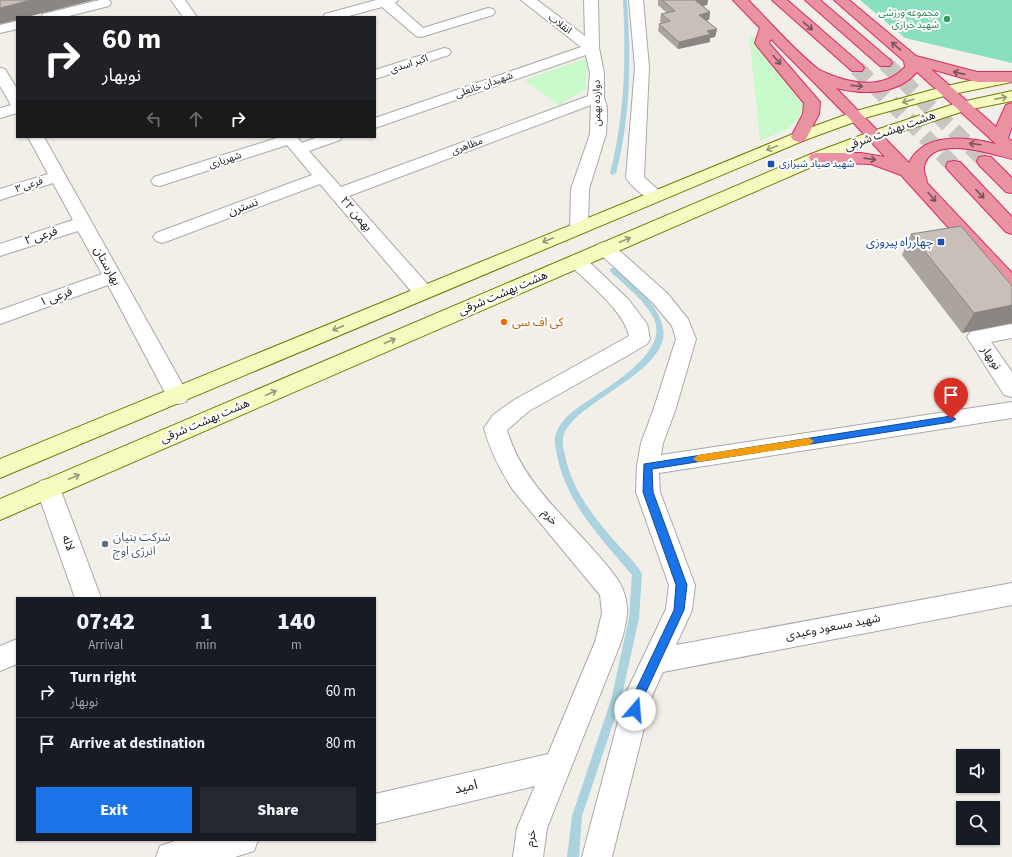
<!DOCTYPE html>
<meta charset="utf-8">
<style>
:root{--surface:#171b24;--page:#242831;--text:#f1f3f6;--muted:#9ea1a6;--line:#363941;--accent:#1a73e8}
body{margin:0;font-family:"Source Sans 3","Noto Sans Arabic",sans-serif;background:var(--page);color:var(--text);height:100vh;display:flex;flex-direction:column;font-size:15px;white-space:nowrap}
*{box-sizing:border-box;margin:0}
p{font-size:13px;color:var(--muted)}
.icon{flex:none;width:22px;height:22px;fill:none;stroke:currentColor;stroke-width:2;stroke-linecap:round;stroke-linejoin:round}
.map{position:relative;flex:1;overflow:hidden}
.sheet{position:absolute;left:16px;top:597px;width:360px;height:244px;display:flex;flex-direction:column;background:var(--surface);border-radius:0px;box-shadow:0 1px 3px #0004}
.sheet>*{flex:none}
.banner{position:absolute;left:16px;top:16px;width:360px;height:122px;border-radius:0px;box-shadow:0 1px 3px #0004;background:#202124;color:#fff;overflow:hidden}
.tools{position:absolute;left:956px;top:749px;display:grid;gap:8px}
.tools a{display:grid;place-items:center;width:44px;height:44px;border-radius:0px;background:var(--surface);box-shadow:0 1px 3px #0004;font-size:20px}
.pin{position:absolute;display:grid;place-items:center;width:34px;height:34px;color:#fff;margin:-41px -17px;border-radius:50% 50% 50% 0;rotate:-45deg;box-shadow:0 0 4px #0007}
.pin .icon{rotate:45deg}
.me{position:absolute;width:44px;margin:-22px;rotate:18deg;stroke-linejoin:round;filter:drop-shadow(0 0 3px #0008)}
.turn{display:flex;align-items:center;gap:14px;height:84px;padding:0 20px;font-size:18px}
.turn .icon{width:52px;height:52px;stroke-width:2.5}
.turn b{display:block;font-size:28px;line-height:34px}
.lanes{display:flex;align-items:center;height:38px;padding:0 20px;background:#0003;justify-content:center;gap:20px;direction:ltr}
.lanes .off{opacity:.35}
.eta{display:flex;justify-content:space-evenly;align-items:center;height:68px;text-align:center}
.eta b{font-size:24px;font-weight:800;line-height:28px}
.action{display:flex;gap:8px;margin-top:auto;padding:8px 20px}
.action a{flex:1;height:46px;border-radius:0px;background:var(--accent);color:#fff;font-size:16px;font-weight:800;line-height:46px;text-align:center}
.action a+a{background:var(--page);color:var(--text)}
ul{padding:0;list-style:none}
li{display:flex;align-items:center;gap:12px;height:52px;padding:0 20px;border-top:1px solid var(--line)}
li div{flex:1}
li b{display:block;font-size:15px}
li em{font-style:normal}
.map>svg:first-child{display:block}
.park{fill:#c8facc}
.pitch{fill:#88e0be}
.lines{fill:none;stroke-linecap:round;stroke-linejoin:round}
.stream{fill:#aad3df;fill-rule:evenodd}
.highway-tunnel{stroke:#c8c6c1;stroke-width:16;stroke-dasharray:16 8;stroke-linecap:butt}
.street-casing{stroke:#a9a9a9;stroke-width:2}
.secondary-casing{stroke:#707d05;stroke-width:2}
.highway-casing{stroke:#dc2a67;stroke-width:2}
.street{fill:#fff;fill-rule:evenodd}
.secondary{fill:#f7fabf;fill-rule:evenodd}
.highway{fill:#e892a2;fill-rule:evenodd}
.wall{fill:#aba49e}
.shaded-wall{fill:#8b8681}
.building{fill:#c7bfb8;stroke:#8b8681}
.oneway{stroke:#7b545c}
.oneway2{stroke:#979978}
.route{fill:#1a73e8;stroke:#114b97}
.slow{fill:#f59e0b}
.leisure-dot{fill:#2e9e5b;stroke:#fff;stroke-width:1.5}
.transit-dot{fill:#1a4fb4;stroke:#fff;stroke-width:1.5}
.food-dot{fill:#e8710a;stroke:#fff;stroke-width:1.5}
.service-dot{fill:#5c6f8a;stroke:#fff;stroke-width:1.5}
.labels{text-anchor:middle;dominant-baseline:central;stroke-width:4;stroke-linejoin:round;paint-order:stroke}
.far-leisure-label{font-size:10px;fill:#27864d;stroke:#fff;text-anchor:end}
.far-street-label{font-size:10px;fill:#222;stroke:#fff}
.far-transit-label{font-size:10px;fill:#164399;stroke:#fff;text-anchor:start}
.street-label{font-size:12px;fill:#222;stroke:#fff}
.transit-label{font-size:12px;fill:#164399;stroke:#fff;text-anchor:end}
.food-label{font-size:12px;fill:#c56008;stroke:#fff;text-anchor:start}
.service-label{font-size:12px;fill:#4e5e75;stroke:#fff;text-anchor:start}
.near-street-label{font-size:14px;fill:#222;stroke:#fff}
</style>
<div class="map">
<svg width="1012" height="857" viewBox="0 0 1012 857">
<rect width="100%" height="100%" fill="#f2efe9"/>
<path class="park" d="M749,35L757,39L805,100C804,126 780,132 760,141Z
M587,58L586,89L559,105L524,80Z"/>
<path class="pitch" d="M860,0H1012V63L905,38Z"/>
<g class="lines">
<path class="stream" d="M623,0H627C631,59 631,116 616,173L613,175L610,173C625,116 626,59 623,0Z
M611,268H615C632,284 653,299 661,321C682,371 564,403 563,440C562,445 564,450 565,455C572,491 595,519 619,546C626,554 637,564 642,574L639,618L621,700L582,816L579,857H567L572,816L611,700L629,618L632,575C602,539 566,503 557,455C556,449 554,443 555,437C557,428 563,420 570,414C593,394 671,357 654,319C645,300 625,286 611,272L610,270Z"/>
<path class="highway-tunnel" d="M885,63L985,161
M857,68L954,166"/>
<g class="street-casing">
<path id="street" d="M100,0H109L111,3L109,6L65,17H41L43,14Z
M171,0H185L197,17H183Z
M376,0H398L395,3L423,28L488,8L493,9L495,12L493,15L421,37L416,36L382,7L345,17H323L325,14Z
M521,0H537L585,36L584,0H598L599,48L604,73V98L607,107V118L606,134L589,189L588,228L585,232L579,234L573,232L570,228L571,189L590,134L591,105L349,196L430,287L433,292L430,297L423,299L416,297L320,184L168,241L162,243L156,241L153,237L156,233L312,175L287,145L160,186L154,185L151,181L154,177L280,137H297L302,143L318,137H342L340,140L309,151L341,187L588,96L590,73L586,55L375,128V118L581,47Z
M629,0H643L649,67L644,177L665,196L662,200C649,203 634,189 626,178L635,67Z
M17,21V29L0,33V25Z
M444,48L449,49L451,52L449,55L375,79V70Z
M0,68L5,69L17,89V113L0,118V108L11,105L0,86Z
M28,137H44L189,396L186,402L178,404L170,402L108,285L0,324V310L102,274L78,231L0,256V244L73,220L53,183L0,200V189L48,174Z
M605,242L612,244L667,293L688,319L696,339L675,411L663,443L661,455L1012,402V418L659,473L660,492L695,585L692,610L676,645L1012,583V605L663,672L652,696L612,857H582L625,695L666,609L669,585L636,492L637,466L641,443L653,411L676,339L672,326L653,303L598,252L596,248L598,244Z
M577,255L584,257L629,300L647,324L650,339L647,344L625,357L529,411L507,430C524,491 582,529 618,580C631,601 628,619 621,642L547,828L543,857H513L517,828L535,786L375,824V794L548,754L595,642L602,613L600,595L513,490C500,470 490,451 484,428L493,415L514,400L629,336C624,311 589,284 570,265L568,261L570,257Z
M1012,324V338L991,342L1012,372V397L1004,395L967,337L970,332Z
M48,479L56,481L60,488L101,598H75L36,488L40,481Z
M17,639V664L0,671V646Z
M178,840H258L254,851L235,857H156L160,846Z"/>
</g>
<g class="secondary-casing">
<path id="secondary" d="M1012,72V82L948,95L868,117L805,140L0,478V459L793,134L856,111L946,86Z
M1012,91V101L967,110L879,139L823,162L0,520V499L811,154L867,133L957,103Z"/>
</g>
<g class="highway-casing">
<path id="highway" d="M733,0H748C770,22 793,49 818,69C820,71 823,71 826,73C851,84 884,90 905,67L904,61L834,0H849L916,56L977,72H1012V82H977L931,69L996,127L1006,105L1012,103V127L1008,138L1012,141V159C991,154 931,133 924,167C923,172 927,178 927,183L1012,273V291L1005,290L901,175L871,164L811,162L809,158L811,154L817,153H861L885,157L850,119L771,39L769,43L820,102L819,114L807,137L805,140L799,142L793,140L791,137L803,114L804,103L757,46L755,43L760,28ZM917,72L996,144C967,137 924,131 909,163L836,88C864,95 897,95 917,72Z
M772,0H787L862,65L864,68L862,71H852Z
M805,0H820L890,60L892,63L890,66H880Z
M985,156L991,157L1012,178V193L1006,192L979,165L977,161L979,157Z
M954,161L960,162L1012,217V234L1006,232L948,170L946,166L948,162Z"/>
</g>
<use href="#street" class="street"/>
<use href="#secondary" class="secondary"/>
<use href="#highway" class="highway"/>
</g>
<path class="wall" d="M658,0H708L707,5L703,6L710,12L709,20H706L717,29L715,37L710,38V42L678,49L658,31L659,24L662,23L660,22L661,14L667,13L658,5Z
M911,234L1012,286V323L962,333L902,255Z"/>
<path class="shaded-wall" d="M31,0H94L27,17H17V20L0,24V8Z
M695,0H708L707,5L694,8Z
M710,12L709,20L698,22L699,15Z
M717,29L715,37L710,38V42L678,49L679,42L707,31Z
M1012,305V323L962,333L974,313Z"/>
<path class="building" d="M0,0H31L0,8Z
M662,0H697H695L710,12L699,15L717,29L707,31L711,34L679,42L659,24L670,21L661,14L675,11Z
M961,226L1012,286V305L974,313L911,234Z"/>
<defs><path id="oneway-shaft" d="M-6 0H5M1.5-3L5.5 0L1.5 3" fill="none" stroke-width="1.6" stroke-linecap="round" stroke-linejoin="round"/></defs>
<g class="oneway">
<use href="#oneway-shaft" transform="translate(808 26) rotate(41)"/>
<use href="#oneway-shaft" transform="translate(896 46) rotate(-140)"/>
<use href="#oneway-shaft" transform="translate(777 60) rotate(49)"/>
<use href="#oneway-shaft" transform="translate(959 73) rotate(-167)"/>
<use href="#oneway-shaft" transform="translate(857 86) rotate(6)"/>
<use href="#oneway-shaft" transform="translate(975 144) rotate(-173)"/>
<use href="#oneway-shaft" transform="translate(870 159) rotate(8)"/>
<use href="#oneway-shaft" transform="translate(980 194) rotate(47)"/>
<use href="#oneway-shaft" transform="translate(932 197) rotate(49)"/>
</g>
<g class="oneway2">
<use href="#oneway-shaft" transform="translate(1001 98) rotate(-11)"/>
<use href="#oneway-shaft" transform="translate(908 101) rotate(164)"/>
<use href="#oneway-shaft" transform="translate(772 148) rotate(158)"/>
<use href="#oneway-shaft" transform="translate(548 240) rotate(158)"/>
<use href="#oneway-shaft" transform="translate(625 240) rotate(-23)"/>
<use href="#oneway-shaft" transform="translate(338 328) rotate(157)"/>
<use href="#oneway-shaft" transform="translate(390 341) rotate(-23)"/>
<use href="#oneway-shaft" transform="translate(271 393) rotate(-23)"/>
<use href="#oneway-shaft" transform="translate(74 477) rotate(-23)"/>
</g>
<path class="route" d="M951,416L956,419L951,422L652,469L653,492L687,585L684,610L644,696L639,714L635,716L631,714L629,710L633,696L674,610L676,585L643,492L644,464Z"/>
<path class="slow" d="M809,438L814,441L809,445L698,462L693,459L698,455Z"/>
<circle class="leisure-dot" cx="947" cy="19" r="4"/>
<g class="transit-dot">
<rect x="767" y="160" width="8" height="8" rx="2"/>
<rect x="937" y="238" width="8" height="8" rx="2"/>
</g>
<circle class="food-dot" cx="504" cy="322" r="4"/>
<circle class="service-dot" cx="105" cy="544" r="4"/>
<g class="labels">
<g class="far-leisure-label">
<text x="939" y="13">مجموعه ورزشی<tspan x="939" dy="12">شهید خرازی</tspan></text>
</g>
<g class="far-street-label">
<text transform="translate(560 24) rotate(37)">انقلاب</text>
<text transform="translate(409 64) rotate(-18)">اکبر اسدی</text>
<text transform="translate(484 85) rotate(-19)">شهیدان خانعلی</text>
<text transform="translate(597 103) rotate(-91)">دوازده بهمن</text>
<text transform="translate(467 146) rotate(-20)">مظاهری</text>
<text transform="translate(225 160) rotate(-18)">شهریاری</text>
<text transform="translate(29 185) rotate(-18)">فرعی ۳</text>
</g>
<g class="far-transit-label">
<text x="779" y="164">شهید صیاد شیرازی</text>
</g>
<g class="street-label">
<text transform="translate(890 131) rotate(-20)">هشت بهشت شرقی</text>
<text transform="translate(243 207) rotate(-20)">نسترن</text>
<text transform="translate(356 214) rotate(49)">۲۲ بهمن</text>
<text transform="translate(41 236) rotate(-18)">فرعی ۲</text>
<text transform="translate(107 266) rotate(61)">بهارستان</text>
<text transform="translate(503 293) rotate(-23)">هشت بهشت شرقی</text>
<text transform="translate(56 297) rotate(-20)">فرعی ۱</text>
<text transform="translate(991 358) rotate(56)">نوبهار</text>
<text transform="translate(205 421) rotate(-23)">هشت بهشت شرقی</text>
<text transform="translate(550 517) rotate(50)">خرم</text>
<text transform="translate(68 543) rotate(70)">لاله</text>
<text transform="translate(833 627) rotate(-11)">شهید مسعود وعیدی</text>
<text transform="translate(531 838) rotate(-80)">خرم</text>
</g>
<g class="transit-label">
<text x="933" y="242">چهارراه پیروزی</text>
</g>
<g class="food-label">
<text x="512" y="322">کی اف سی</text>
</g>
<g class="service-label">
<text x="113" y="537">شرکت بنیان<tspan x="113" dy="14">انرژی اوج</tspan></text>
</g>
<g class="near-street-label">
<text transform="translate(466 787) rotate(-13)">امید</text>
</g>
</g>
</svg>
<div class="tools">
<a><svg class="icon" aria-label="sound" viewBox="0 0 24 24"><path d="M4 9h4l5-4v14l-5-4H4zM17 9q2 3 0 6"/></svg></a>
<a><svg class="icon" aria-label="search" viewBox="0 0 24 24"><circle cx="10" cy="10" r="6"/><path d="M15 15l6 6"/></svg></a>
</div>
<div class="pin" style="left:951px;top:419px;background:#d93025"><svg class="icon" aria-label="arrive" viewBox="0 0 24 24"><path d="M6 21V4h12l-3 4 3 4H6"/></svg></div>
<svg class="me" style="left:635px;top:710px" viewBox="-20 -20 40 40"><circle r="19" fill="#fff"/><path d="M0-13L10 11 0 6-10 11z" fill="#1a73e8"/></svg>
<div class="banner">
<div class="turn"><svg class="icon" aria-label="right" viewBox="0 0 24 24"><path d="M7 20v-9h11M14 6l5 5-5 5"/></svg><div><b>60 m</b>نوبهار</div></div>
<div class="lanes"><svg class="icon off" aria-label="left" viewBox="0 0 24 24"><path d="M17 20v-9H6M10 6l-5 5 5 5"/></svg><svg class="icon off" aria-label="ahead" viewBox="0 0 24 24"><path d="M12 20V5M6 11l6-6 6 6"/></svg><svg class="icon" aria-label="right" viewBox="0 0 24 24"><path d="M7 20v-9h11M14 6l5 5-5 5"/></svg></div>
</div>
<section class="sheet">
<div class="eta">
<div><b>07:42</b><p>Arrival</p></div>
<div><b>1</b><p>min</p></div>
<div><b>140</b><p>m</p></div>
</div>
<ul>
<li><svg class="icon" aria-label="right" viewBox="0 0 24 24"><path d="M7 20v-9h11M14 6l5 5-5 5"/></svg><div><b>Turn right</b><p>نوبهار</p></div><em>60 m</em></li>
<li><svg class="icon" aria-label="arrive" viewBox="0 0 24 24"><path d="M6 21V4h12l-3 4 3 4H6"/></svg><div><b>Arrive at destination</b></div><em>80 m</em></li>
</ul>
<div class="action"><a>Exit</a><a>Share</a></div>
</section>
</div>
